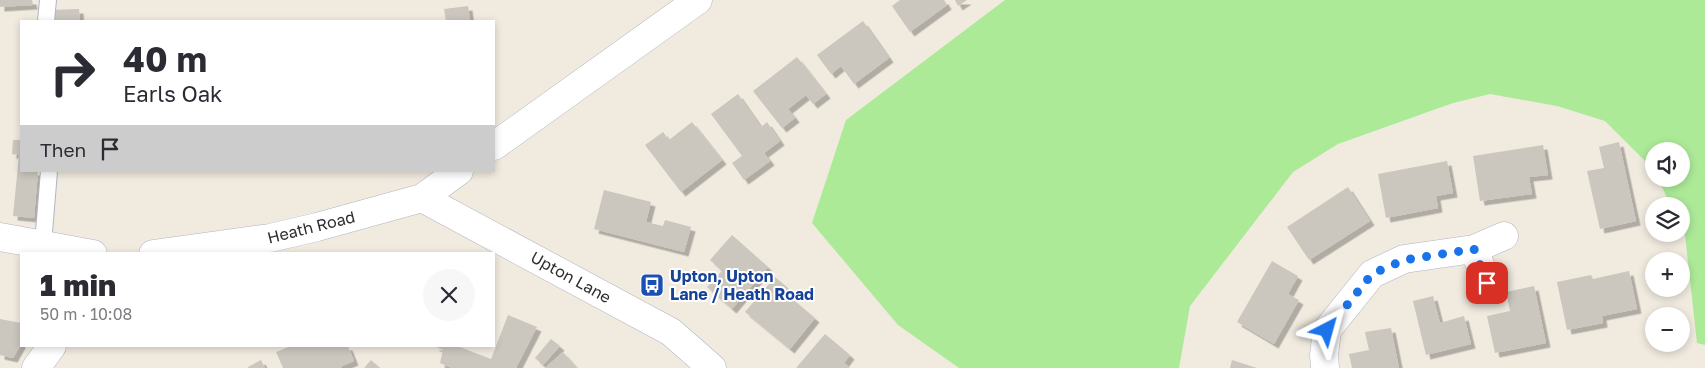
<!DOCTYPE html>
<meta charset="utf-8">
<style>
:root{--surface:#fff;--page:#f7f7f7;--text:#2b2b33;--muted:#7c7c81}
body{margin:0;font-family:"Golos Text",sans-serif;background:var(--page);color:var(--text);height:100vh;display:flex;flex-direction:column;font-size:19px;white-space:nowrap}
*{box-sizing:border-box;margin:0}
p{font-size:16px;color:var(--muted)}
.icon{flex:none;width:28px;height:28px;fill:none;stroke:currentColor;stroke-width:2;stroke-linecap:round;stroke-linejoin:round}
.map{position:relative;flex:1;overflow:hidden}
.panel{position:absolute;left:20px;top:252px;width:475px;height:95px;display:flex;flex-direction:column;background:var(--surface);border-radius:0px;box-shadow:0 2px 8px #0003}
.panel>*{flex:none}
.hud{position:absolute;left:20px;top:20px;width:475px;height:152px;border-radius:0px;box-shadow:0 2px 8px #0003;background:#fff;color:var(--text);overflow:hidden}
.fabs{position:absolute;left:1645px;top:142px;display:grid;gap:10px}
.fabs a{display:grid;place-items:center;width:45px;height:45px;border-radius:50%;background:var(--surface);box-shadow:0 2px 8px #0003;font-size:25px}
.pin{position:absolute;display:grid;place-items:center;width:42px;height:42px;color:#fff;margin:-21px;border-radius:10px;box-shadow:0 2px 8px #0006}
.me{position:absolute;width:55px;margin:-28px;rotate:39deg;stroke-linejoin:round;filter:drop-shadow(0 0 4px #0008)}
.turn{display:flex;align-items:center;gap:18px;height:105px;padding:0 20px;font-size:22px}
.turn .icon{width:65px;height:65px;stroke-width:2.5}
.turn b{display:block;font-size:35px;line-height:42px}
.then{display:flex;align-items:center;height:48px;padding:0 20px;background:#0003;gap:10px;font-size:19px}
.round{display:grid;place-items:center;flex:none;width:52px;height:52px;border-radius:26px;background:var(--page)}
.overview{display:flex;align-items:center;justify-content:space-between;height:85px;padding:0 20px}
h1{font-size:30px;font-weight:800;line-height:38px}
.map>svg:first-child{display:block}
.green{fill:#acea98}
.building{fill:#cbc7be;filter:url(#shadow)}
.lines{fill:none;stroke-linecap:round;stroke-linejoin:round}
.service-casing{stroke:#b3b4c2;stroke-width:18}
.minor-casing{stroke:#b3b4c2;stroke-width:29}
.tertiary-casing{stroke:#b3b4c2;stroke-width:29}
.service{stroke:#fff;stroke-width:16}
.minor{stroke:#fff;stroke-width:28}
.tertiary{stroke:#fff;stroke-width:28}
.route{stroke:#1a73e8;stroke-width:9;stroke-dasharray:0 16.2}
.labels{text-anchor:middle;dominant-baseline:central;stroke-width:4;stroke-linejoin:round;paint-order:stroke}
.street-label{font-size:16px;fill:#2d2d2d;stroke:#fff}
.transit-label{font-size:16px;font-weight:bold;fill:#164399;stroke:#fff;text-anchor:start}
</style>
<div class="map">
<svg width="1705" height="368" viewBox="0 0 1705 368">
<defs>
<filter id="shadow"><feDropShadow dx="4.5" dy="4.5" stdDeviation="0" flood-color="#0004"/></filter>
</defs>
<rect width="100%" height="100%" fill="#f0eadf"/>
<path class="green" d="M1005,0H1705V345L1697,343L1685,235L1681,228V206H1671L1658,179H1681V151H1654V170L1605,121L1557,106L1490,94L1453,103L1338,144L1293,172L1190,306L1179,368H959L898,325L812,223L846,120Z"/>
<path class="building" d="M0,0H32L33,5L0,7Z
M900,0H944L947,5L910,32L892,6Z
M955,0H967L958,6Z
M468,6L470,21H446L444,9Z
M79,9L80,21H50V10Z
M863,21L889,58L854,84L841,66L831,74L817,55Z
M797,57L826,94L813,104L806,95L788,109L795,118L782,128L753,91Z
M738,94L761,127L767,122L780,141L764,153L770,161L744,180L732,163L742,156L711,114Z
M692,122L722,160L681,192L645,145L663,132L669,140Z
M13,140H21V171H38L34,218L13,216L19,155L12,154Z
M1619,142L1636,221L1600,229L1587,171L1604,168L1599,147Z
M1543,145L1548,175L1529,177L1532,194L1480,201L1473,156Z
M1447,161L1453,193L1436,196L1438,208L1386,218L1378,174Z
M1348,187L1370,221L1309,260L1287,227Z
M604,190L651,202L646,222L663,226L665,220L691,227L684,252L594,229Z
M732,235L768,267L732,309L707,287L722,271L710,260Z
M1272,261L1298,276L1288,294L1299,300L1274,344L1237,322Z
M1629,271L1637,309L1602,316L1603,323L1567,330L1557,282L1591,275L1593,279Z
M775,277L788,288L784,292L815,318L790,349L745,312Z
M1534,286L1546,343L1495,353L1487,316L1510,311L1506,292Z
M1433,296L1440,323L1464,316L1471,344L1426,355L1413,301Z
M508,315L537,327L516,368H452L440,363L443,350L434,346H457L491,359Z
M0,319L21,323V344L13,358L0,355Z
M1391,328L1399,368H1352L1349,354L1369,350L1365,332Z
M825,334L850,355L844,363L850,368H796Z
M551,339L560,346L543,365L535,358Z
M291,346H348L354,361L342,366V368H283L276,352Z
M563,352L577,368H545Z
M261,360L265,368H248V367Z
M371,360L380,368H364Z
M1232,360L1257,368H1230Z"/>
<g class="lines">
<g class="service-casing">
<path id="service" d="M46,21L48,0
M43,244L49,171"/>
</g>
<g class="minor-casing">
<path id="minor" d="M1474,249L1487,283
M1325,368L1324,355L1327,330L1372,274L1404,259L1474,249L1504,236"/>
</g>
<g class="tertiary-casing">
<path id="tertiary" d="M494,146L698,0
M422,198L671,332L712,368
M0,237L93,254
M153,254L270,238L317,227L422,198L459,171
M36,368L52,346"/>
</g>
<use href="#service" class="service"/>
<use href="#minor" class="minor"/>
<use href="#tertiary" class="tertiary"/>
</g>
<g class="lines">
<path class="route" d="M1327,330L1372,274L1404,260L1474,249L1487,283"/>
</g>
<defs>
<g id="bus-square" transform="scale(1.25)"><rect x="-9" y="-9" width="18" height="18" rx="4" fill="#1a4fb4" stroke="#fff"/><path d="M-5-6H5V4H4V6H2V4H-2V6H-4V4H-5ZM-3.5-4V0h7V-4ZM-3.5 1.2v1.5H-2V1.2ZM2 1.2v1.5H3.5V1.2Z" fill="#fff"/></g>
</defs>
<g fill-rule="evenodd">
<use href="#bus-square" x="652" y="285"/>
</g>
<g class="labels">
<g class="street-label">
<text transform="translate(311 227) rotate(-14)">Heath Road</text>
<text transform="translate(571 277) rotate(29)">Upton Lane</text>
</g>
<g class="transit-label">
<text x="670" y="276">Upton, Upton<tspan x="670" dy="18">Lane / Heath Road</tspan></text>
</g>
</g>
</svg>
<div class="fabs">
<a><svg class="icon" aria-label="sound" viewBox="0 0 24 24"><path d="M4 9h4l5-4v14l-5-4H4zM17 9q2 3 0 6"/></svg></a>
<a><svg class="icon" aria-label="layers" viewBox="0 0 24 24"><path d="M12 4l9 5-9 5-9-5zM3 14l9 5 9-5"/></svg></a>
<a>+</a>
<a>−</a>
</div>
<div class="pin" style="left:1487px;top:283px;background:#d93025"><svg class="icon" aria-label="arrive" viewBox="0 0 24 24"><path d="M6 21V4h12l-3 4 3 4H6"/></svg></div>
<svg class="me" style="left:1327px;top:330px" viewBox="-20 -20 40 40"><path d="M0-17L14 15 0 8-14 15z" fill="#1a73e8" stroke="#fff" stroke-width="4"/></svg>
<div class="hud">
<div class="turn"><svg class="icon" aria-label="right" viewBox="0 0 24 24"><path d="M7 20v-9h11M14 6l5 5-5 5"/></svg><div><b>40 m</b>Earls Oak</div></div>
<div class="then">Then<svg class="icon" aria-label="arrive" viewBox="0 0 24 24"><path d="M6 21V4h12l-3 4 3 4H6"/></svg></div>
</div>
<section class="panel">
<div class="overview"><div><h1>1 min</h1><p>50 m · 10:08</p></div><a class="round"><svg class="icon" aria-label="close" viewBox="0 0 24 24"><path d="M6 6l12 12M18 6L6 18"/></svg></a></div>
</section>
</div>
